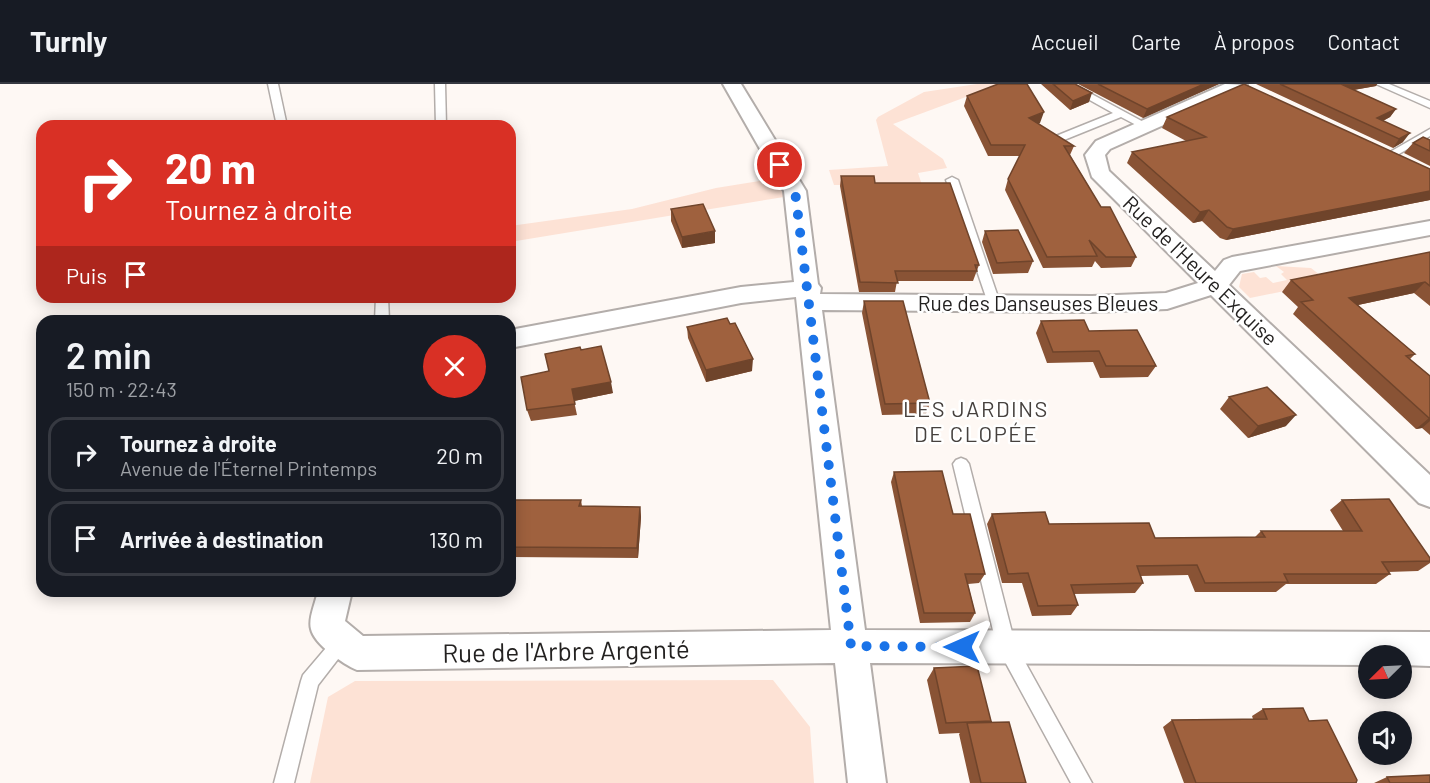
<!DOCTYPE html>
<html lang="fr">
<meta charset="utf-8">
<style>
:root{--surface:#171b24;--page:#20242c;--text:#f1f3f6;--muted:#9ea1a6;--line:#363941}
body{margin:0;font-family:Barlow,sans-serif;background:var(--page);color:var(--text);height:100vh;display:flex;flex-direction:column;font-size:22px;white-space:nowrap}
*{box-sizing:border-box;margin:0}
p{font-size:20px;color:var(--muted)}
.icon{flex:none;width:33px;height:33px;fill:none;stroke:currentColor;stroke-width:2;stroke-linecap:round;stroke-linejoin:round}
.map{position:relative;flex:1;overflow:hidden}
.panel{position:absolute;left:36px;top:231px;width:480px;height:282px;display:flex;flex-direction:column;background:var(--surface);border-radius:18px;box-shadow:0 3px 15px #0003}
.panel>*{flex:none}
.guide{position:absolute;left:36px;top:36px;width:480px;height:183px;border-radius:18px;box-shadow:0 3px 15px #0003;background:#d93025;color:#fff;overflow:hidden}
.needle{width:39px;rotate:246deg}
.controls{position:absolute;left:1358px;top:561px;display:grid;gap:12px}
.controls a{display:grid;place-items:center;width:54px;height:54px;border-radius:50%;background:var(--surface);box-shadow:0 3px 15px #0003;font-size:30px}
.pin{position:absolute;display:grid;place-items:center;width:51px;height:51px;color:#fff;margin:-26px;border:3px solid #fff;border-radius:50%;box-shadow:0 2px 6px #0007}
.me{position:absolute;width:66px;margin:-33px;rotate:270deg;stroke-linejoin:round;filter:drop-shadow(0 0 4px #0008)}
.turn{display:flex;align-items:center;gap:21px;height:126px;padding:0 30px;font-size:27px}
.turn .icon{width:78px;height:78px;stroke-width:2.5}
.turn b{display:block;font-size:42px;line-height:51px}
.then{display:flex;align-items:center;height:57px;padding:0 30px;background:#0003;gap:12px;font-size:22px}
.round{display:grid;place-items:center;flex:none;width:63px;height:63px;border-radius:32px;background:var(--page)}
.headline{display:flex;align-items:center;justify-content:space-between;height:102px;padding:0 30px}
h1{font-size:36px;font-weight:600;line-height:45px}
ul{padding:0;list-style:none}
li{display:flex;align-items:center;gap:18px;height:75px;margin:0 12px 9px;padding:0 18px;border:3px solid var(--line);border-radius:18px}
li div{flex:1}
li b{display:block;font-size:22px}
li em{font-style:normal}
header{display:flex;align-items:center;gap:36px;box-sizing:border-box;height:84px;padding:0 30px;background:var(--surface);border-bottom:2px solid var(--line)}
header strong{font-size:28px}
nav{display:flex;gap:33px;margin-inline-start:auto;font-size:21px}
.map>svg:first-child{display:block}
.green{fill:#fde2d5}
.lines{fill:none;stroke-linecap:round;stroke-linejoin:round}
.lane-casing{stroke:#b3adaa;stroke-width:3}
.street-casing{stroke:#b3adaa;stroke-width:4}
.lane{fill:#fff;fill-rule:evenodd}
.street{fill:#fff;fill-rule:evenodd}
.wall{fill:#895335}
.shaded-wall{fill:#6f442b}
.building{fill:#9f613e;stroke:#6f442b;stroke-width:1.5}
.route{stroke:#1a73e8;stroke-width:10;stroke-dasharray:0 18}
.labels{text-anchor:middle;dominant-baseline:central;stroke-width:5;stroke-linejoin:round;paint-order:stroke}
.street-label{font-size:21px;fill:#232120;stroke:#fff}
.neighbourhood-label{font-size:22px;letter-spacing:1.5px;fill:#46413e;stroke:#fff}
.near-street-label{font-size:26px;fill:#232120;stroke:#fff}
</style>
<header>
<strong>Turnly</strong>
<nav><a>Accueil</a><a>Carte</a><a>À propos</a><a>Contact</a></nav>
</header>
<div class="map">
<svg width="1430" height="699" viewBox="0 0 1430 699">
<rect width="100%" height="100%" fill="#fef8f4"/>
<path class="green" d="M977,0H1001L893,40L943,75L947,84L918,89L922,101H834L829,86L888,82L876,36L878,33L924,8Z
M777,94L784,113L510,158V142L632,125L716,104Z
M1276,182L1311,184L1329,198L1250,214L1239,203L1242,190L1254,188L1260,194L1266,193L1273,199L1287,196L1281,190L1284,188Z
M773,596L810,643L814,699H310L328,613L355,597Z"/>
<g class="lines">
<g class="lane-casing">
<path id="lane" d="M268,0H278L287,42H277Z
M435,0H445L446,42H436Z
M1061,0H1073L1149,41L1140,43L1121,33L1064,56H1056V52L1113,29Z
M1376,0H1389L1430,17V24Z
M1430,45V52L1392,74L1388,75L1383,72Z
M952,93L958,96L1000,219L999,222H989L988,219L946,96Z
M376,213H388L389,237H375Z
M961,374L966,376L969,380L1015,560L1092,699H1071L997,563L953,380L956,376Z
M343,548L349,551L352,557L318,601L294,699H274L301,597L303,591L337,551Z"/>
</g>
<g class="street-casing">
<path id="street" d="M723,0H741L806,107L818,200L821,204L820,210L1092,212L1166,209L1198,199L1092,93L1085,71L1096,57L1225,0L1247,1L1244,5L1110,65L1105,71L1109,87L1215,187L1224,176L1232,173L1430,137V151L1240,187L1229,201L1430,391V423L1419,419L1211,211L1167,225L1092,228L822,226L865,546L1430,548V582L1401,581V572H1368V581L870,579L886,699H848L835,579L357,586C343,580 314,560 311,545C308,535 316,517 318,507H352L345,537L363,552L831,546L796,213L741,219L510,264V246L741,203L794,198L784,107Z"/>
</g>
<use href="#lane" class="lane"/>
<use href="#street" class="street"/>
</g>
<path class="wall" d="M1041,0H1075L1089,18L1070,26Z
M1078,0H1219L1143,34Z
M1256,0H1377L1376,2L1354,6L1396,25L1390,33L1383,37L1403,58L1393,64Z
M967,12L1040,39L1038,40L1074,62L1070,71L1101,123L1136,173L1131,183L1101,184L1095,177L1092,183L1043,184L1005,106L1008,95L1020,72H988L964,22Z
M1167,33L1430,85V116L1226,156L1220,154L1202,137L1193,139L1127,79L1132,68L1186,57L1162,44Z
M1430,56V82L1404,69L1413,59Z
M841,92L875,99L979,181L973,197H897L895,208H859L840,102Z
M671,125L715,159L682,164L671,137Z
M985,147L1033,177L1028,189L993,190L982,158Z
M1430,168V222L1414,209L1358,221L1415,270L1410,275L1430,292V351L1422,344L1416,345L1293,230L1298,223L1282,208L1291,196Z
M864,217L930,319L926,330L882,331L862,229Z
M1041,237L1089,247L1156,282L1148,293L1100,294L1093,278L1047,279L1036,249Z
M687,243L752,287L706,298L688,254Z
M581,266L613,309L574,317L577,331L531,337L527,326L549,287Z
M1229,313L1286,342L1248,354L1220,325Z
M894,388L953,430L985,490L979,499L968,500L975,529L970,538L920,539L891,398Z
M510,416H581L582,422L640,423L641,433L638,474L510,473Z
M1342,416L1430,474V479L1418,487L1388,488L1390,490L1376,500H1286L1276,508H1195L1188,491L1141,492L1143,499L1135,509L1074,510L1078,521L1071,531L1032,532L1022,499H1002L987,440L992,430L1049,440L1155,454L1255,453L1261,447H1343L1330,426Z
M934,584L991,637L989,638L1026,699H970L959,650L960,649L939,650L927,596Z
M1263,625L1309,637L1356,699H1184L1163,643L1172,636L1253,635L1252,632Z
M1387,693L1430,699H1374Z"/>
<path class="shaded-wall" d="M1204,0H1219L1143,34L1147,25Z
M1340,0H1377L1376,2L1335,9Z
M1092,9L1089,18L1070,26L1073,17Z
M1396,25L1390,33L1371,43L1377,34Z
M1044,28L1040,39L1025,45L1029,34Z
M1410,49L1403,58L1393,64L1399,55Z
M1430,107V116L1226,156L1233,145Z
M1209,126L1202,137L1193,139L1200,128Z
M715,147V159L682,164V153Z
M1425,198L1414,209L1339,225L1349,214Z
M753,275L752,287L706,298V286Z
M611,298L613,309L574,317L572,305Z
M1296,331L1286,342L1248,354L1258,342Z
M1429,334H1430V337L1422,344L1416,345Z
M640,423L641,433L638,474L637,464Z"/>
<path class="building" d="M998,0H1027L1044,28L1029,34L1074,62H1064L1101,123H1110L1136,173H1106L1089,156L1097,172L1047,173L1008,95L1025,61H991L967,12Z
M1053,0H1075L1092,9L1073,17Z
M1098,0H1204L1147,25Z
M1244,0L1430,85V107L1233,145L1227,143L1209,126L1200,128L1132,68L1206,53L1167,33Z
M1280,0H1341L1396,25L1377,34L1410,49L1399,55Z
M1423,53L1430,56V67L1413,59Z
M841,92H874L875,99H950L979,181H975L977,187H895L898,199L860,198Z
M703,120L715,147L682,153L671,125Z
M1018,146L1033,177L997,179L985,147Z
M1430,168V202L1425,198L1349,214L1415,270L1406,272L1430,292V334H1429L1301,218L1313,216L1291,196Z
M864,217H903L930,319L885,320Z
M727,234L730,240L735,239L753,275L706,286L687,243Z
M1084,236L1089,247L1137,246L1156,282H1106L1099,267L1053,268L1041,237Z
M601,262L611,298L572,305L575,320L527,326L521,293L549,287L545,270L580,263L581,266Z
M1267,303L1296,331L1258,342L1229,313Z
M942,387L953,430H970L985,490H965L975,529H924L894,388Z
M1389,415L1430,474V477L1382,478L1390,490H1284L1288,498L1205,499L1197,481L1137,482L1143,499L1071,501L1078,521L1038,522L1028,489L1008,490L992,430L1045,428L1049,440L1149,439L1155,454L1265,453L1261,447H1362L1342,416Z
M510,416H581L579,422L640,423L637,464L510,463Z
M977,582L991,637L946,639L934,584Z
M1303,624L1309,637L1327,636L1357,696L1356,699H1196L1172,636L1267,635L1263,625Z
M1009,638L1026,699H981L967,639Z
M1430,691V699H1390L1387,693Z"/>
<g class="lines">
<path class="route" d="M780,81L795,107L851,562L962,563"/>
</g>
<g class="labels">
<g class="street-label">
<text transform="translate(1201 186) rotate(44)">Rue de l'Heure Exquise</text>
<text x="1038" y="218">Rue des Danseuses Bleues</text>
</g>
<g class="neighbourhood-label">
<text x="976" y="324">LES JARDINS<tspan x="976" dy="25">DE CLOPÉE</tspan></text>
</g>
<g class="near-street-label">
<text transform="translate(566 566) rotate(-1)">Rue de l'Arbre Argenté</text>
</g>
</g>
</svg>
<div class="controls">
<a><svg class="needle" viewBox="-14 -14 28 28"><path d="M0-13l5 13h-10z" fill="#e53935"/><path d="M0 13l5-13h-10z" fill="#9ea1a6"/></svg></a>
<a><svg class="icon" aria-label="sound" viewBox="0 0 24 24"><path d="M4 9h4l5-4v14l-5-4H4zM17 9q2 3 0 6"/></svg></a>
</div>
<div class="pin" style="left:780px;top:81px;background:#d93025"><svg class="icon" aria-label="arrive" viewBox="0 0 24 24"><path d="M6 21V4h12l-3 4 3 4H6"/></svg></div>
<svg class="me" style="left:962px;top:563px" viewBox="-20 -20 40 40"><path d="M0-17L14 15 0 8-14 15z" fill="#1a73e8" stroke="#fff" stroke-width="4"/></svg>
<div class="guide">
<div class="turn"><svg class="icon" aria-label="right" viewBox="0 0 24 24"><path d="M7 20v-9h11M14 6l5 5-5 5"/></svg><div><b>20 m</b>Tournez à droite</div></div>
<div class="then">Puis<svg class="icon" aria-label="arrive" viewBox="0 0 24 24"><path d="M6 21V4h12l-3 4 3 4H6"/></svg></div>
</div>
<section class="panel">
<div class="headline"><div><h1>2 min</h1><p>150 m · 22:43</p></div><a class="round" style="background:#d93025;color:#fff"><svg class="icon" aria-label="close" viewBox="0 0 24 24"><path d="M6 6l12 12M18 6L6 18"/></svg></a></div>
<ul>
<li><svg class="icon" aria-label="right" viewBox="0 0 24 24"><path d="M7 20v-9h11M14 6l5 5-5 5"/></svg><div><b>Tournez à droite</b><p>Avenue de l'Éternel Printemps</p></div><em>20 m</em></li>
<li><svg class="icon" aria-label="arrive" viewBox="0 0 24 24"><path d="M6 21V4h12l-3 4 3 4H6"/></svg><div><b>Arrivée à destination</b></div><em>130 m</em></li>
</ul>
</section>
</div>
